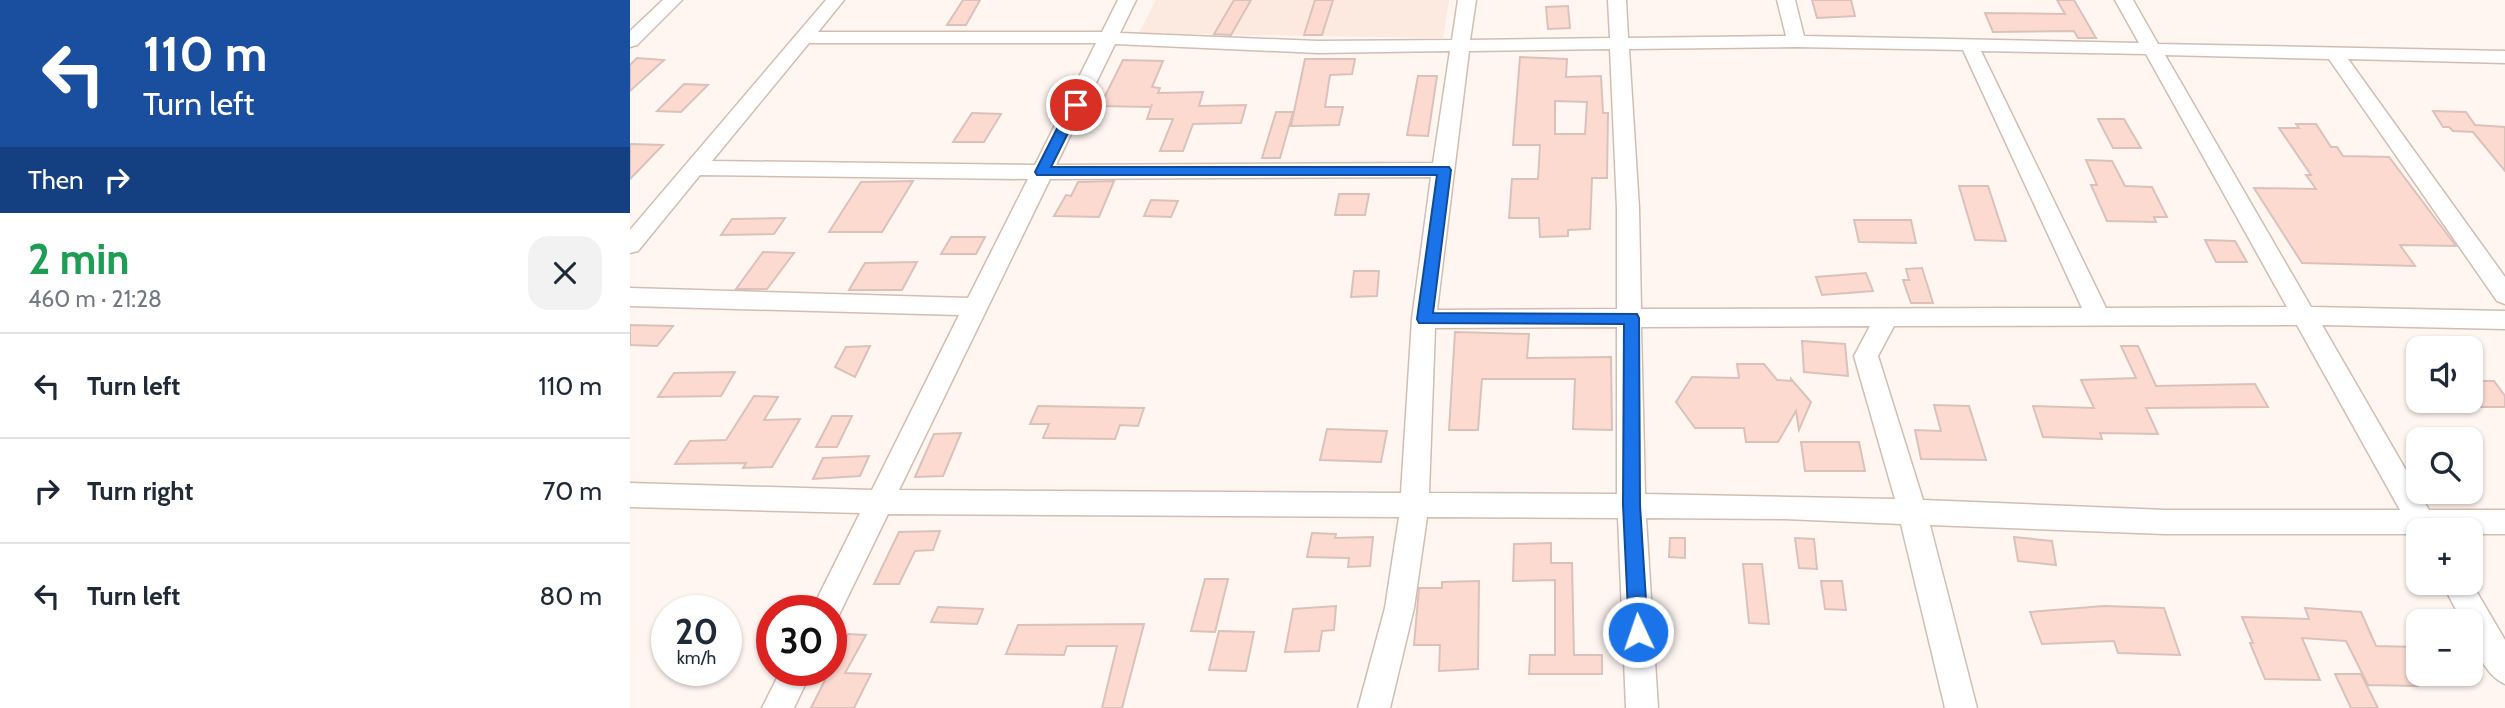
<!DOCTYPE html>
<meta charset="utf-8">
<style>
:root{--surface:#fff;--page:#f2f2f3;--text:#1f2937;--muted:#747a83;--line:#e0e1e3}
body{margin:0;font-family:Cabin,sans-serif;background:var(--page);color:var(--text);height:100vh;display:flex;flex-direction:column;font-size:26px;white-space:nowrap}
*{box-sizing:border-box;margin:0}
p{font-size:23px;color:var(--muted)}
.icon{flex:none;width:38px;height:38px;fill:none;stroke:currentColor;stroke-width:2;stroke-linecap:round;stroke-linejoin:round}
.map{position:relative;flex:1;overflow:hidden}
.side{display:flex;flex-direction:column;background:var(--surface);width:630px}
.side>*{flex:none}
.top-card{background:#1a4fa0;color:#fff;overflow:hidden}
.tools{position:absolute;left:1776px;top:336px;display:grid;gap:14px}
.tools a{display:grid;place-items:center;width:77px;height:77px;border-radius:14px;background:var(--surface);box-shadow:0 2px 5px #0004;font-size:35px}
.speed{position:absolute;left:21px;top:595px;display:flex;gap:14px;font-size:35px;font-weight:700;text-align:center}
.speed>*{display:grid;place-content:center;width:91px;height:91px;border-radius:50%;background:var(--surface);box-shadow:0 2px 5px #0004;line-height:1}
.speed small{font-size:18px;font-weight:400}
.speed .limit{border:10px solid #d22;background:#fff;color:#111}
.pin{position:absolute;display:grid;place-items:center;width:60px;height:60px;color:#fff;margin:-30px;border:4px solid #fff;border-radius:50%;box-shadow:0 2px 7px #0007}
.me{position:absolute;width:77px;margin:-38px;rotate:357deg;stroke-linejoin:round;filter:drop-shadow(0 0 5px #0008)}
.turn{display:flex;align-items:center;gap:24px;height:147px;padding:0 28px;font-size:32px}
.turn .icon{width:91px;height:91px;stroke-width:2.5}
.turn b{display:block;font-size:49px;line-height:60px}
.then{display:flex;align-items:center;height:66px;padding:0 28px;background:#0003;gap:14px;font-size:26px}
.round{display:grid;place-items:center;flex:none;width:74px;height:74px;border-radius:21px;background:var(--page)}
.headline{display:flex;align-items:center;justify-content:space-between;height:119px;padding:0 28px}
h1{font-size:42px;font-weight:700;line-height:52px;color:#1e9e55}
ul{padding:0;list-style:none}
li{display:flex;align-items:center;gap:21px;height:105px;padding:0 28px;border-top:2px solid var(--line)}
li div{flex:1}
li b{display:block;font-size:26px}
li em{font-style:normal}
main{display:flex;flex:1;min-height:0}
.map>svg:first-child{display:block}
.built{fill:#fceae0}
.building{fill:#fcdad0;stroke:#dac2bb;stroke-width:2;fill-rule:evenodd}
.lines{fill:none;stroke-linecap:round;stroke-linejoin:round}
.minor-casing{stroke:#d2bdb1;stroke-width:3}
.minor{fill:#fff;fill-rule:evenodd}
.route{fill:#1a73e8;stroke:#114b97;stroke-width:2}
</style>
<main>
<section class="side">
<div class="top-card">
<div class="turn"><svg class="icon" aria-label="left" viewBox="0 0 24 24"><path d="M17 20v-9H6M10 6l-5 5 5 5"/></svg><div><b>110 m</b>Turn left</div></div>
<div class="then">Then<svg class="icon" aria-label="right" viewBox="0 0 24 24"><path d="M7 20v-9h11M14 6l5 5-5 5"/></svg></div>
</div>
<div class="headline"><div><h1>2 min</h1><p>460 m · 21:28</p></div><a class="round"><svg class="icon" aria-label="close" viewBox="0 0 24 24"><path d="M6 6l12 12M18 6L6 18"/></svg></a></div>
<ul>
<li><svg class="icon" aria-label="left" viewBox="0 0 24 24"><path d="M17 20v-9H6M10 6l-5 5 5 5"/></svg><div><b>Turn left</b></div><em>110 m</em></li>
<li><svg class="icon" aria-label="right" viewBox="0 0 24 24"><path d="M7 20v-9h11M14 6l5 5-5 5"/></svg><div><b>Turn right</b></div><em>70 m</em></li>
<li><svg class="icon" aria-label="left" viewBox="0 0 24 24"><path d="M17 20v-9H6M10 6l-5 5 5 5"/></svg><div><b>Turn left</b></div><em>80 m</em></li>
</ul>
</section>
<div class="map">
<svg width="1875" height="708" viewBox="0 0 1875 708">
<rect width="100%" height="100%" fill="#fff6f1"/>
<path class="built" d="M526,0H819L813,38L509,33Z"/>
<path class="building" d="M333,0H350L336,25H317Z
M604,0H621L601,35L584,34Z
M685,0H703L692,35H674Z
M1182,0H1221L1225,16L1187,18Z
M1427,0H1444L1466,38H1448L1444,31L1363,32L1355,13L1435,14Z
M938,6L940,28L918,29L916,7Z
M890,57L937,59L936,77L971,76L973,113H978L977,178H962L960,229L938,230V236L910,237L909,218H879L882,179H908L910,145H883ZM925,101L957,102L955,134H925Z
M7,58L34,60L0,91V65Z
M675,59H725L722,74L700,75L695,107H713L709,125L661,126Z
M493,60L533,61L522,87L530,88L528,93L573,92L569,106L616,105L611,123L563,124L553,151H530L543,119H517L522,104L521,107L470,106Z
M788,76H807L798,136L777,135Z
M54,84L78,85L51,112L27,111Z
M1803,111L1836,112L1845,125L1875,127V171L1843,132L1823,131L1819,127H1813Z
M646,112H663L650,158H632Z
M342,113L371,114L354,142H323Z
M1468,119H1494L1511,148H1483Z
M1666,124H1686L1701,147H1707L1713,156L1759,157L1826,246L1770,245L1785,266L1672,263L1624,188L1686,189L1676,175H1681L1649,128H1669Z
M0,144L33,145L0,179Z
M1456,160L1482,161L1495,186L1522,187L1537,217H1524L1526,222L1477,221L1461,185H1467Z
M283,181L252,232H199L231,182Z
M484,181L469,217L424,216L436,195L441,196L448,182Z
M1329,186H1358L1376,241L1345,240Z
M709,194H739L735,215H705Z
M521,200L548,201L541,217L514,216Z
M155,218L144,234L91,235L102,219Z
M1224,220H1281L1286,243L1229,242Z
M321,237H355L346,254H311Z
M1575,240L1605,241L1617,262H1586Z
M133,252L164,253L137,289H106Z
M287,262L272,290H219L235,263Z
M1292,268L1303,303H1281L1273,280H1279L1276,269Z
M724,271H749L747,296L721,297Z
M1236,273L1243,291L1192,295L1186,277Z
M0,325L43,326L27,346L0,345Z
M825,332L899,334L897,358L981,357L982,430L943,429L945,379H852L848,430H819Z
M1172,341L1215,344L1218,376L1174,372Z
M240,346L225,377L205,367L216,347Z
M1491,346H1508L1526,386L1625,384L1638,407L1516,408L1528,434L1470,433L1472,439L1413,437L1403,406L1464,408L1451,380L1506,378Z
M1107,364H1134L1147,380L1161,381V379L1181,402L1169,430L1166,411L1148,442H1116L1114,428H1065L1046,402L1062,377L1109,378Z
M105,372L91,396L28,397L44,373Z
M1841,381H1864L1875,396V407H1841Z
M124,396L148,397L134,420L170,419L142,467L113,468L116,463L45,464L60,441L96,440Z
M1304,405L1339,406L1356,460L1291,459L1285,430L1311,431Z
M408,406L514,408L508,426L490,425L485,439L413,438L419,424H400Z
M202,416H222L207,447H186Z
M697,429L757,431L751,462L690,460Z
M331,433L313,476L285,477L304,434Z
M1171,442H1229L1235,471H1175Z
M239,456L230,476L183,479L193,458Z
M310,531L303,550L285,551L269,584H244L269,532Z
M682,533L706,534L705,538L743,537L740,566L718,567L719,558L677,557Z
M1384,537L1422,541L1426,565L1388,561Z
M1040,538H1055V558L1039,557Z
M1165,538L1184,539L1187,569L1169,568Z
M921,543V563H942L944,655H972V674H899L900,655H925V580L883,581L884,544Z
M1113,564H1132L1139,624L1119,623Z
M575,579H598L585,632L561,631Z
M849,581L848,669L809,671L810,645H784L789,588H812V582Z
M1191,581H1212L1216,610L1195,609Z
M706,606L704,630L692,631L689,651L655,652L663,609Z
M1474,606L1534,608L1550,655L1488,653L1484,641L1412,644L1400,612Z
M308,607L353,609L347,624L301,622Z
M1675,608L1731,612L1746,646L1788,647V686L1738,685L1716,641L1672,638L1690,680L1635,679L1620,643H1623L1612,617L1679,619Z
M514,624L492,708H472L487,646H437L434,655L376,654L388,625Z
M589,631L624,632L616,671L579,670Z
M218,634L236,635L215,673L241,674L224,708H181Z
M1705,674H1731L1748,708H1721Z"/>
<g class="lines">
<g class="minor-casing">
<path id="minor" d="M33,0H52L7,45L0,47V31Z
M196,0H214L188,32H472L488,0H506L490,33L688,41L822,40L828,0H846L840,40L980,38L978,0H996L998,38L1156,36L1147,0H1165L1174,36L1509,43L1485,0H1503L1528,44L1875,51V63L1718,59L1875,277V304L1867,301L1699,59L1535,55L1681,307L1875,311V329L1692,325L1799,510H1875V534H1841V530H1788V540L1784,534H1535L1300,525L1347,708H1315L1271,524L1155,519L1016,518L1028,708H996L988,518L797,517L784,608L760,708H728L755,608L769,517L258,514L206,621L201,623V611H181L230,513L0,507V483L242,490L329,315L0,306V288L338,298L398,179L70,175L8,251L0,253V230ZM179,43H466L405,165L82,161ZM485,44L688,53L820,51L803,163L426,165ZM1166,47L1333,50L1452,308L1011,309L1009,208L999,49ZM980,49L987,208V309L807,310L839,51ZM1351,51L1516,54L1657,307L1476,308ZM801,177L782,319L771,493L269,490L420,179ZM1667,325L1770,510H1535L1293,500L1248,356L1264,326ZM1240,326L1224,356L1265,499L1015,494L1011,327ZM987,327V494L799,493L805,328Z
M1841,582L1875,640V684C1854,675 1841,643 1841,621H1832L1812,583Z
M151,670H182L164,708H132Z"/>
</g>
<use href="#minor" class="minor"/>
</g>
<path class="route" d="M446,101L452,105L421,167H819L821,170L803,313L1007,314L1009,318L1010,505L1018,632L1015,638L1008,641L1001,638L999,632L993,505L994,324L789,323L787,319L807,175H407L405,172L439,105Z"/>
</svg>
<div class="tools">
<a><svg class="icon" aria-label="sound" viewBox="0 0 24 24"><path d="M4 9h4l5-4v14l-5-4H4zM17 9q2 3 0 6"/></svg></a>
<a><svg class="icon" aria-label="search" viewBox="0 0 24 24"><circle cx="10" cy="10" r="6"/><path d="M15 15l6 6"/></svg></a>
<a>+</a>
<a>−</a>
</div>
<div class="speed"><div>20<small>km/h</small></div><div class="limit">30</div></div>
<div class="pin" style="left:446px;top:105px;background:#d93025"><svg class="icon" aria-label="arrive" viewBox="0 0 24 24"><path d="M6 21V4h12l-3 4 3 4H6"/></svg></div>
<svg class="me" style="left:1008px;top:632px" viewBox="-20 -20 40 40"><circle r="17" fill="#1a73e8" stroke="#fff" stroke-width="3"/><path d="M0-11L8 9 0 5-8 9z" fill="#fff"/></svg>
</div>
</main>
